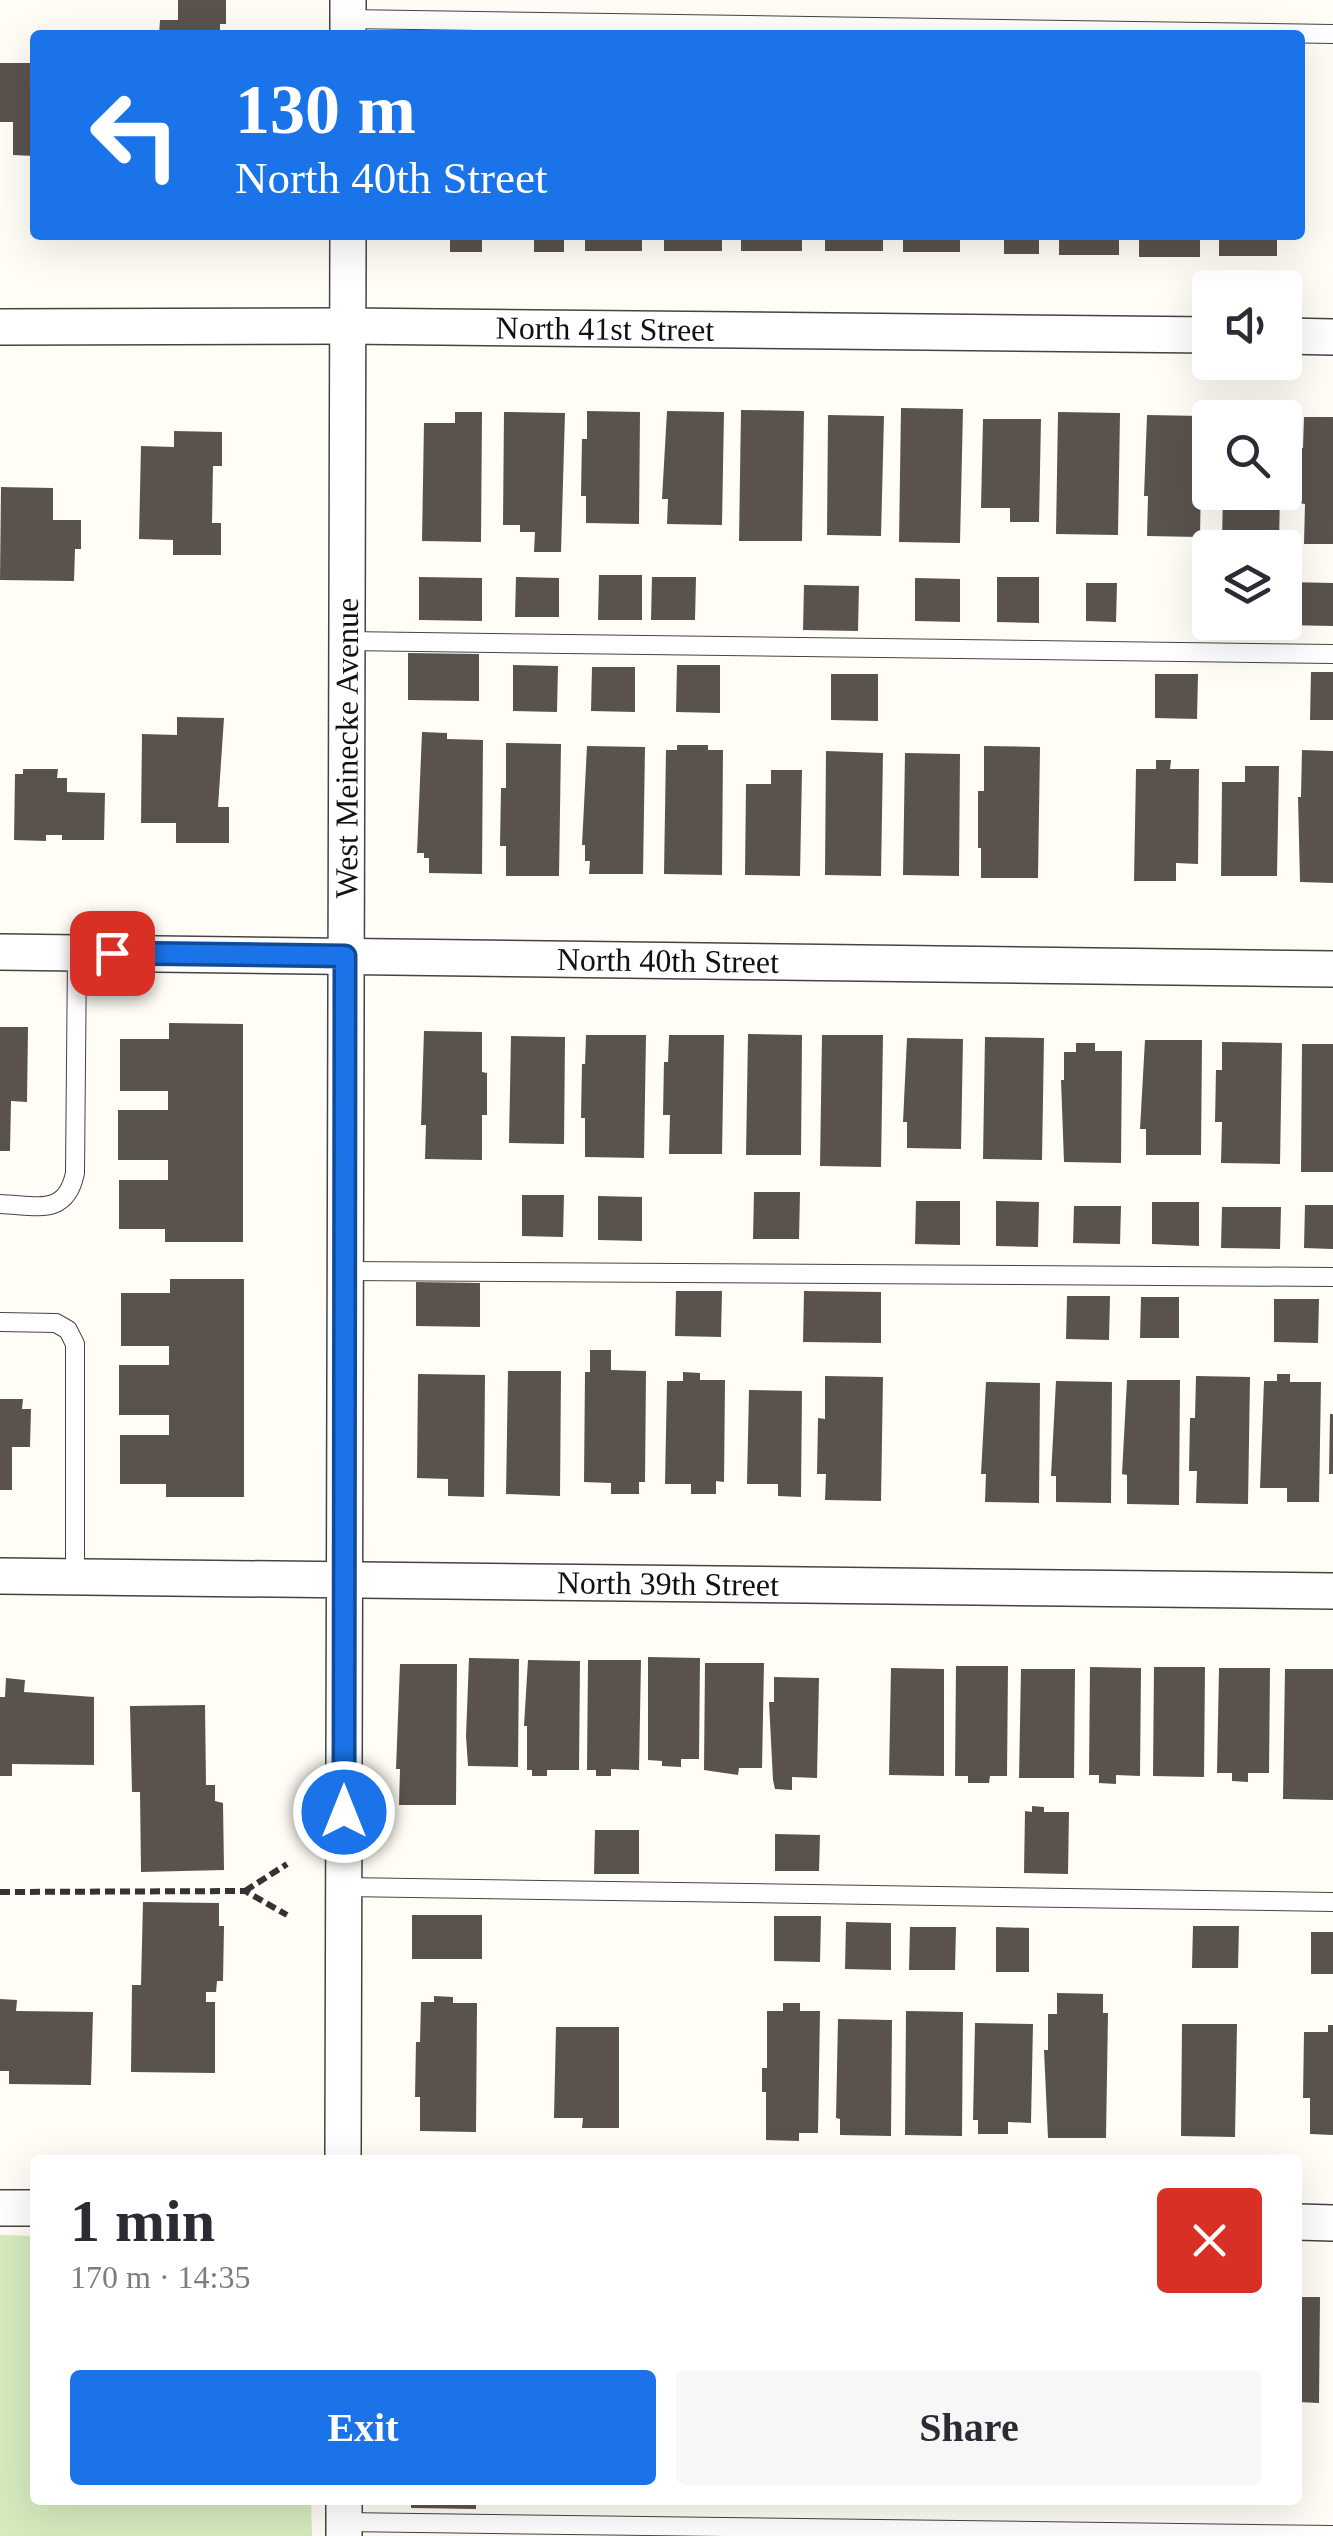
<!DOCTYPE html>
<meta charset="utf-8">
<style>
:root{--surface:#fff;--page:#f7f7f7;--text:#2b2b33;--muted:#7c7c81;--accent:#1a73e8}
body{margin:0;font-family:Georgia,serif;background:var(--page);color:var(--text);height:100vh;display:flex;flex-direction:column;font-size:38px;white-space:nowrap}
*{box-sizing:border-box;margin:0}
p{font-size:32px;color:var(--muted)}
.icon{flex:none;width:55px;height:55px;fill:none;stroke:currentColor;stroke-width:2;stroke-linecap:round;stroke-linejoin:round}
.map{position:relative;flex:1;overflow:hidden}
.drawer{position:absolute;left:30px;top:2155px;width:1272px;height:350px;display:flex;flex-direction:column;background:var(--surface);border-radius:10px;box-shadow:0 10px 40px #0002}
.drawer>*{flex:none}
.guide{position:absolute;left:30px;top:30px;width:1275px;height:210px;border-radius:10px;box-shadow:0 10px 40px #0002;background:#1a73e8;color:#fff;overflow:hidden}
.tools{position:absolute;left:1192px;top:270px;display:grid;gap:20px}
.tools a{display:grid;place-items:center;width:110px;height:110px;border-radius:10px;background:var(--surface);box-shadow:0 10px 40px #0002;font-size:50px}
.pin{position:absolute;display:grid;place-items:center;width:85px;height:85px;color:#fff;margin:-42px;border-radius:20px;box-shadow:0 5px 15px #0006}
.me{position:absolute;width:110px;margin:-55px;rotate:0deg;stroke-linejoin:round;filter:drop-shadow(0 0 8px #0008)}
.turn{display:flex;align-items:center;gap:35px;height:210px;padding:0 40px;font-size:45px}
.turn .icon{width:130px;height:130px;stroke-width:2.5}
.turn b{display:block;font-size:70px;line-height:85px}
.round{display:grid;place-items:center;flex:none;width:105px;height:105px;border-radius:10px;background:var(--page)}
.overview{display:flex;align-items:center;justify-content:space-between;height:170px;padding:0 40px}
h1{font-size:60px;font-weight:700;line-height:75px}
.primary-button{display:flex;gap:20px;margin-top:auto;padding:20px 40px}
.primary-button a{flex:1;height:115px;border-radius:10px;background:var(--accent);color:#fff;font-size:40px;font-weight:700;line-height:115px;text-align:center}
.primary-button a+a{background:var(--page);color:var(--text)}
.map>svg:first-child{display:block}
.green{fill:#d5ebbd}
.building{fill:#5a524d}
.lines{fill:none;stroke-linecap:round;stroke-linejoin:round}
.lane-casing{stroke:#444;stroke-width:20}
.street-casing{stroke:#444;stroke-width:38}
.path{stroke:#333;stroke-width:6;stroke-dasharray:10 5;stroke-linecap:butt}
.lane{stroke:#fff;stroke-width:18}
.street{stroke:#fff;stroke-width:35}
.route-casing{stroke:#114b97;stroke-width:25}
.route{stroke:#1a73e8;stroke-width:18}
.labels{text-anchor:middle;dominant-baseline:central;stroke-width:10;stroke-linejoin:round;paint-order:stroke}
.street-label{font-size:32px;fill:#111;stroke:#fff}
</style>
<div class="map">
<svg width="1333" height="2536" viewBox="0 0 1333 2536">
<rect width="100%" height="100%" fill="#fffdf5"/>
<path class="green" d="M0,2235L35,2236V2500H311L312,2536H0Z"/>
<path class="building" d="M178,0H226V24H220V35H159L160,20H178Z
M0,63H35V156L13,155V122H0Z
M450,235H482V252H450Z
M534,235H564V252H534Z
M585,235H642V251H585Z
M664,235H722V251H664Z
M741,235H802V251H741Z
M825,235H883V251H825Z
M903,235H960V252H903Z
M1004,235H1039V254H1004Z
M1059,235H1119V255H1059Z
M1139,235H1200V257H1139Z
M1219,235H1277V256H1219Z
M901,408L963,409L960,543L899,542Z
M741,410L804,411L802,541H739Z
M587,411L640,412L639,524L586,523V496H581L582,439H587Z
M667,411L724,412L722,525L667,524L668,499H662Z
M455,412H482L481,542L422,541L424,423H455Z
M504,412L565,413L561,552H534L535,532H520V525H503Z
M1058,412L1120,413L1118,535L1056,534Z
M828,415L884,416L881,536L827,535Z
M1147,415L1202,416L1200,537L1147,536L1148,496H1144Z
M1304,417H1333V544H1304L1305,504L1299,503L1300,448H1303Z
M983,419H1041L1039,522H1010V508H981Z
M174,431L222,432V466H213L212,523H221V555H173V540L139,539L141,446L174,447Z
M1,487L53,488V520H81V549H75L74,581L0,580Z
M1223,492H1280L1279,544L1222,543Z
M599,575H642V620H598Z
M419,577L482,578V621L419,620Z
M516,577L559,578V617H515Z
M652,577H696L695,620H651Z
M997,577H1039V623L997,622Z
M915,578L960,579V622L915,621Z
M1285,582L1333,583V626L1285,625Z
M1086,583H1117L1116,622L1086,621Z
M804,585L859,586L858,631L803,630Z
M408,653L479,654V701L408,700Z
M513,665L558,666L557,712L513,711Z
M677,665H720V713L676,712Z
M592,667H635V712L591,711Z
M1311,672H1333V720H1310Z
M831,674H878V721L831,720Z
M1155,674H1198L1197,719L1155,718Z
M177,717L224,718L218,807H229V843H176V823H141L142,734L177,735Z
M422,732L447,733V739L483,740L482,874L429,873V858H424V853H417Z
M506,743L561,744L559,876H506V846H500L501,788H506Z
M677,745H708V750H723L722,875L664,874L666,750H677Z
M587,746L645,747L643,874H589L590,861H585V845H582Z
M984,746L1040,747L1038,878H981V848H978V791H984Z
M1302,750L1333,751V883L1300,882L1298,797H1301Z
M826,751L883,753L881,876L825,875Z
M905,753L960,754L959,876L903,875Z
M1156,760H1171L1170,769H1199L1198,864L1176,863V881H1134L1136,769H1156Z
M1245,766H1279L1277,876H1221L1222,782H1245Z
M23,769H58L57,778H67V792L105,793L104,840H62V835H46V841L14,840L15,774H23Z
M771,770H802L800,876L745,875L746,784H771Z
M169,1023L243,1024V1242H165V1229H119V1180H168V1160H118V1110H168V1091H120V1039H169Z
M0,1027H28L27,1102L11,1101L10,1151H0Z
M424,1031L482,1032V1072L487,1073V1115H482V1160L425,1159L426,1125H421Z
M748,1034L802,1035L801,1155H746Z
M586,1035H646L644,1158L585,1157V1118H581L582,1064H585Z
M669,1035H724L722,1154H669L670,1115H663L664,1062H668Z
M822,1035H883L881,1167L820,1166Z
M511,1036L565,1037L564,1144L509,1143Z
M985,1037L1044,1038L1042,1160L983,1159Z
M907,1038L963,1039L961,1149L907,1148V1122H903Z
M1145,1040H1202L1201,1155H1146V1129H1140Z
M1222,1042L1282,1043L1280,1164L1221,1163L1222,1122H1215L1216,1070H1222Z
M1076,1043H1095V1051H1122L1121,1163L1064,1162L1061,1080H1064V1052H1076Z
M1302,1044H1333V1172H1301Z
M754,1192H800L799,1239H753Z
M522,1195H564L563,1237L522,1236Z
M598,1196L642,1197V1241L598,1240Z
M916,1201H960V1245L915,1244Z
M996,1201L1039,1202L1038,1247L996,1246Z
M1152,1202H1199V1246L1152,1244Z
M1305,1205H1333V1249L1304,1248Z
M1074,1206H1121L1120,1244L1073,1243Z
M1222,1207H1281L1280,1249L1221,1248Z
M170,1279H244V1497H166V1484H120V1435H169V1415H119V1365H169V1346H121V1293H170Z
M416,1282L480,1283V1327L416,1326Z
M676,1291H722L721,1337L675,1336Z
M804,1291L881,1292V1343L803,1342Z
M1067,1296H1110L1109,1340L1066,1339Z
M1141,1297H1179V1338H1140Z
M1274,1299H1319L1318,1343L1274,1342Z
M590,1350H611V1370L646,1371L645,1482H639V1494H611V1483L584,1482L585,1372H590Z
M508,1371H561L560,1496L506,1494Z
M683,1372L700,1373V1380H725L724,1482L716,1481V1494H691V1484H665L667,1381H683Z
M418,1374L485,1375L484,1497L448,1496V1479L417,1478Z
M1277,1374H1290V1382H1321L1319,1502H1287V1488H1260L1264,1381H1277Z
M825,1376L883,1377L881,1501L825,1500L826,1474H817L818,1418L825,1419Z
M1196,1376L1250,1377L1248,1504L1196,1503L1197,1471H1189L1190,1418H1195Z
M1127,1380H1180L1179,1505L1127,1504V1475L1122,1474Z
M1056,1381L1112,1382L1111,1503L1056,1502V1476H1051Z
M986,1382L1040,1383L1039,1503L985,1502L986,1474H981Z
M749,1390L802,1391L801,1497L778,1496V1484H747Z
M0,1399H23L22,1409H31L30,1447H12V1490H0Z
M1330,1414H1333V1474H1329Z
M648,1657L700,1658L699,1759H681V1767L662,1766V1761L648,1760Z
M469,1658L519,1659L518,1767L468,1766L466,1736Z
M528,1660L580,1661L579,1770H547V1776H532V1770H527V1726H524Z
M588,1660H641L639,1770L611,1769V1776H596V1770H587Z
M705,1663H764L762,1768H739L738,1775L704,1770Z
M400,1664H457L456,1805H399L400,1769H396Z
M956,1666H1008L1007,1776H990L989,1783H968V1776H955Z
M1090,1667L1141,1668L1140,1776L1116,1775V1784L1099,1783V1775H1089Z
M1154,1667H1205L1204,1777L1153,1776Z
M891,1668L944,1669V1776L889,1775Z
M1219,1668H1270L1269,1773H1248V1782L1232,1781V1773H1217Z
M1021,1669H1075L1074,1778H1019Z
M1285,1669H1333V1800L1283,1799Z
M774,1677L819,1678L817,1778L792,1777V1790L775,1789L773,1780L769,1702H774Z
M6,1678L25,1680L24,1692L94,1697V1765L12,1764V1776H0V1697H5Z
M205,1705L206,1785H215V1801L223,1803L224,1870L141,1872L140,1792H132L130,1706Z
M1032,1806L1044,1807V1812H1069L1068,1874L1024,1873L1025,1811L1032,1812Z
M595,1830H639V1874H594Z
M775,1834L820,1835L819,1871H775Z
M143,1902L219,1903V1926H224L223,1981H217L216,1992H206V2002H215V2073L131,2072L132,1985H141Z
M412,1915H482V1959H412Z
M774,1916H821L820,1962L774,1961Z
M846,1922L891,1923V1970L845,1969Z
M1193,1926H1239L1238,1968H1192Z
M910,1927H956L955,1970H909Z
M996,1927L1029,1928V1972H996Z
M1311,1932H1333V1974H1311Z
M1057,1993L1103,1994V2013H1108L1106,2138H1048L1044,2050H1048V2014H1057Z
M434,1996L453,1997V2003H477L476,2132L420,2131V2097H415L416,2042H420L421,2002H434Z
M0,1999L17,2000L16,2011L93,2012L91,2085L9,2084V2071H0Z
M783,2003H800V2011H820L818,2133H799V2141L766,2140V2092H762V2068H767V2011H783Z
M906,2011L963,2012L962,2136L905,2135Z
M838,2019L892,2020L891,2136L840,2135V2119L836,2118Z
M975,2023L1033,2024L1031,2123L1008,2122V2134H978V2120H973Z
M1182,2024H1237L1235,2137L1181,2136Z
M1328,2025H1333V2135L1310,2134V2098H1303L1304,2032H1328Z
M556,2027H619V2128H582L583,2118H554Z
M1298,2297H1320L1319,2403L1298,2402Z
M411,2500H476V2509L411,2508Z"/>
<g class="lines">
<g class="lane-casing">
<path id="lane" d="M348,19L1333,34
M346,641L1333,654
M0,1204C36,1205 66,1217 75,1173L77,953
M345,1271L1333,1277
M0,1322L56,1323L68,1330L75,1344V1577
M344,1887L1333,1902
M344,2522L1333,2535"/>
</g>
<g class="street-casing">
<g id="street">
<path d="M348,35V0"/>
<path id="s1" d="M0,327L347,326L1210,335"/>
<path d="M1285,336L1333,337"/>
<path id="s2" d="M0,952L1333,969"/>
<path id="s3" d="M0,1576L1333,1591"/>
<path id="s4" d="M343,2160L348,235"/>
<path d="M0,2208H35"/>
<path d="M1298,2222L1333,2223"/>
<path d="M344,2500V2536"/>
</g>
</g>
<path class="path" d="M245,1891L287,1864
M0,1892L245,1891L287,1915"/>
<use href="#lane" class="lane"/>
<use href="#street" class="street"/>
</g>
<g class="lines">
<g class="route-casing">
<path id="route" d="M112,953L345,956L344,1812"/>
</g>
<use href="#route" class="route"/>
</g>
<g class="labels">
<g class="street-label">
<text stroke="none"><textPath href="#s1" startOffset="605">North 41st Street</textPath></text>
<text stroke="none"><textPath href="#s4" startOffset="1412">West Meinecke Avenue</textPath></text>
<text stroke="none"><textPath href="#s2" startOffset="668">North 40th Street</textPath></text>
<text stroke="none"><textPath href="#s3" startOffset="668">North 39th Street</textPath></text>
</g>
</g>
</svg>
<div class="tools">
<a><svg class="icon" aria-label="sound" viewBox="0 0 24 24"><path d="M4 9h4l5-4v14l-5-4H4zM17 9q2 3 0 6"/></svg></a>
<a><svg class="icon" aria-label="search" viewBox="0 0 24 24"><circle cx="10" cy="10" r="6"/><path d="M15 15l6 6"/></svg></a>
<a><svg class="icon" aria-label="layers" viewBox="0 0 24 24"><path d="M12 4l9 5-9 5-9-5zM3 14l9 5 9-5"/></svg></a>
</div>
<div class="pin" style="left:112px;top:953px;background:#d93025"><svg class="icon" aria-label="arrive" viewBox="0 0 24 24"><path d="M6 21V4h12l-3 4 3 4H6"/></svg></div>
<svg class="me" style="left:344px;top:1812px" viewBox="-20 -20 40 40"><circle r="17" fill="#1a73e8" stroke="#fff" stroke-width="3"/><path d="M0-11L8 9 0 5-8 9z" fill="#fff"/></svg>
<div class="guide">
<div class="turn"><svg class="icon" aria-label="left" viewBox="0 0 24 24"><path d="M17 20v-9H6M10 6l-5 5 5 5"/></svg><div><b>130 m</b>North 40th Street</div></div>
</div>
<section class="drawer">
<div class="overview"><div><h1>1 min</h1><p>170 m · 14:35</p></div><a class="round" style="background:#d93025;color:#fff"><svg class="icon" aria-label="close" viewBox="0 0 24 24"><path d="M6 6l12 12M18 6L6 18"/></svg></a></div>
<div class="primary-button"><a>Exit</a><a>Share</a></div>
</section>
</div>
